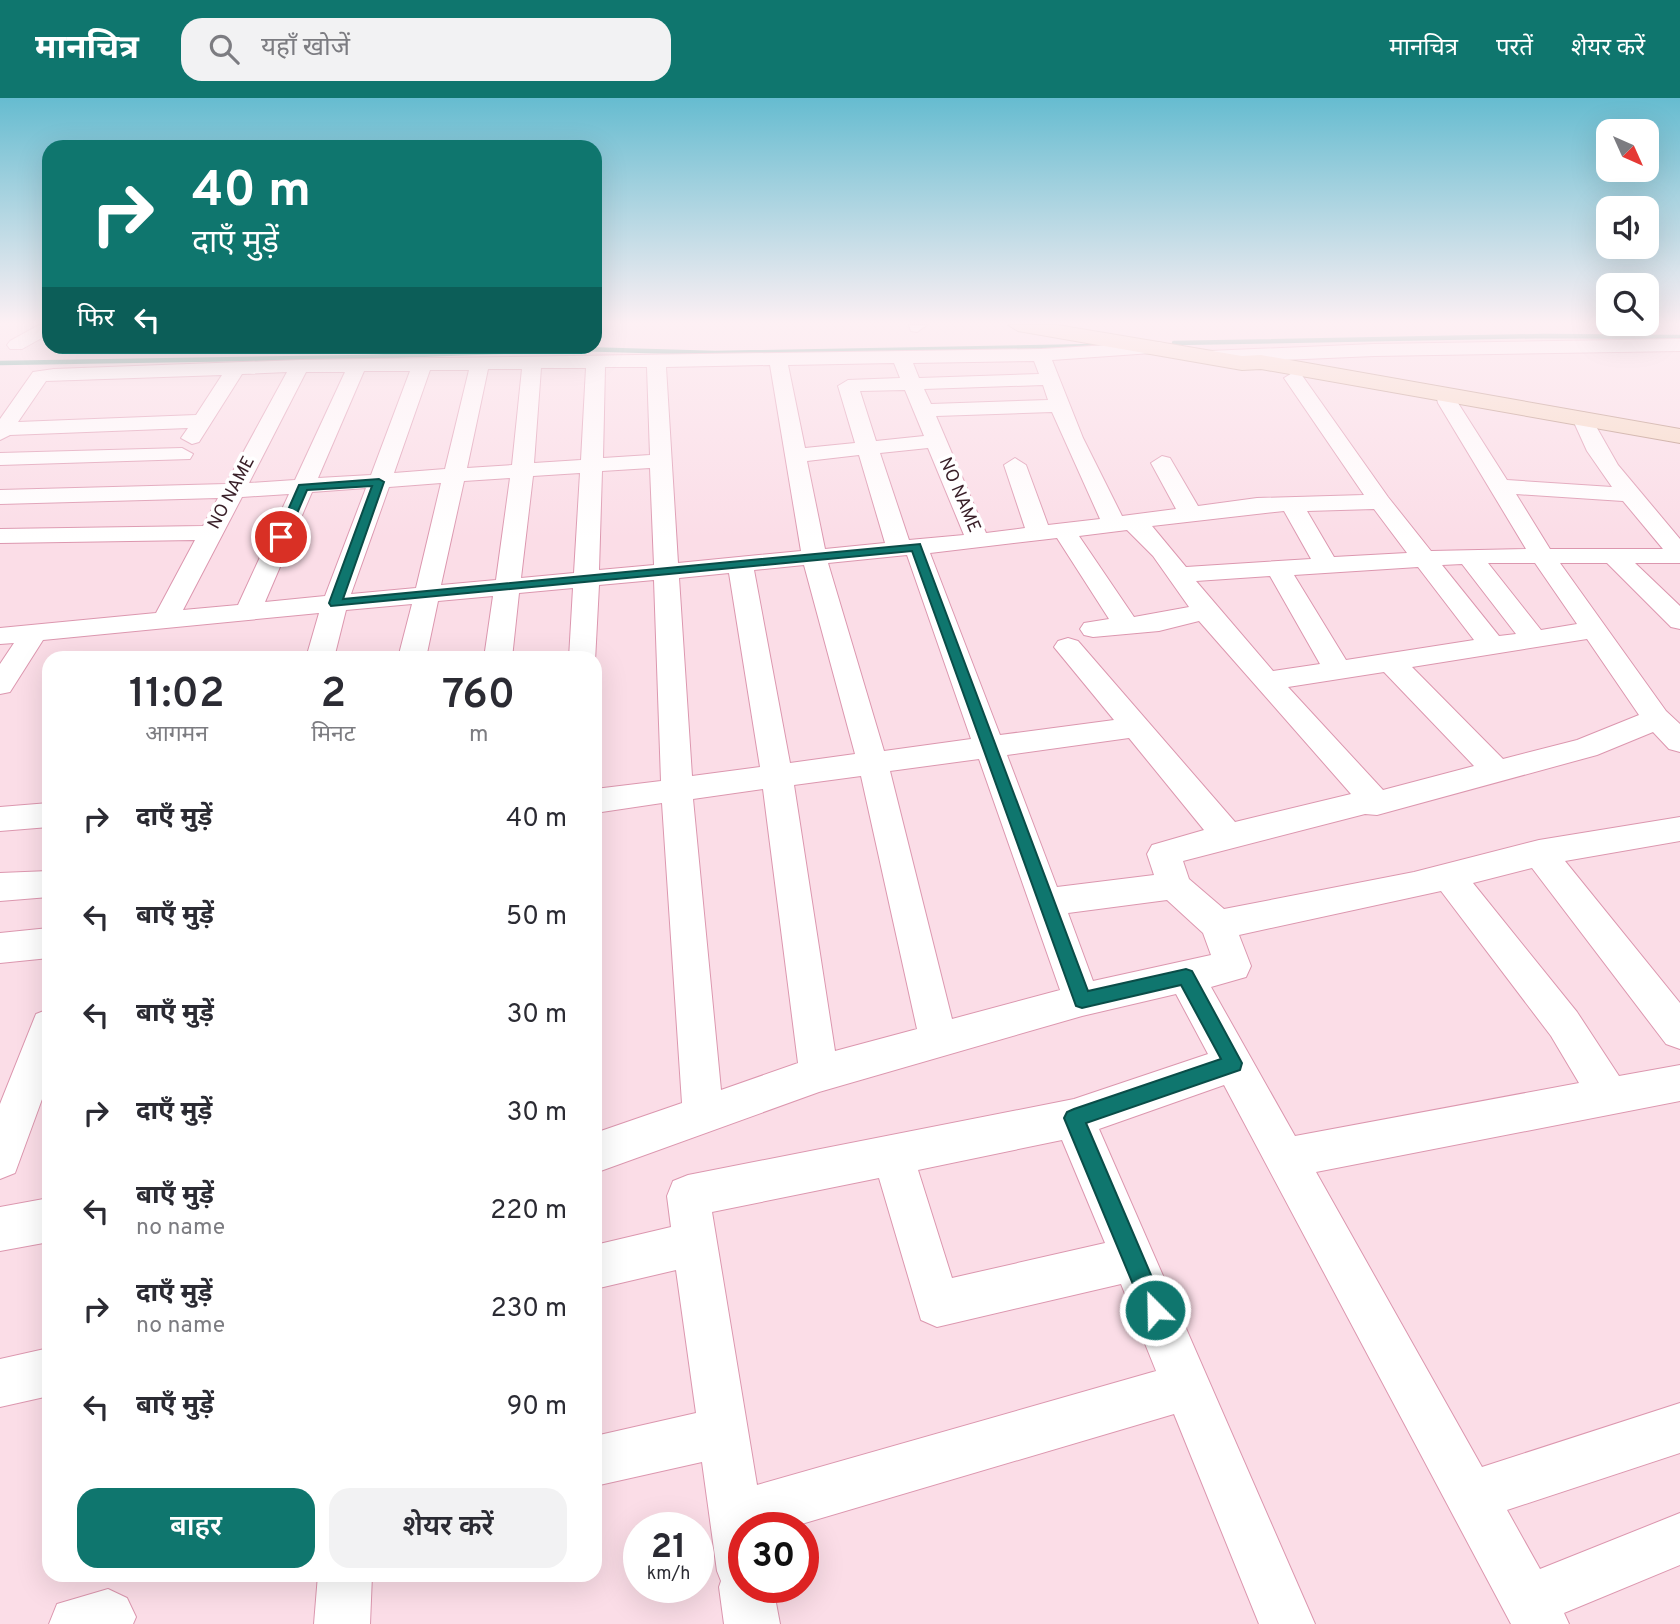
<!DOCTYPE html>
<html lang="hi">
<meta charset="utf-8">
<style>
:root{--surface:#fff;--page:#f2f2f3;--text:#2b2b33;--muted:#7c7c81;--accent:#0f766e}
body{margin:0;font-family:Overpass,"Noto Sans Devanagari",sans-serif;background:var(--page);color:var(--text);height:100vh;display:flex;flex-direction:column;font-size:26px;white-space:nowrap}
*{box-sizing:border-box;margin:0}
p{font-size:23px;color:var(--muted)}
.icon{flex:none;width:38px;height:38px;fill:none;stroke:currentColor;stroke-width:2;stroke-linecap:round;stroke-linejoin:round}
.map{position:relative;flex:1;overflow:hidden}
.sheet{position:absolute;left:42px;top:553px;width:560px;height:931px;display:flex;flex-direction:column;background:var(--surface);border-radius:21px;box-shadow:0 7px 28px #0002}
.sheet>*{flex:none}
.hud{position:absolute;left:42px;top:42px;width:560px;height:214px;border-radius:21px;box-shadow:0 7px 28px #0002;background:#0f766e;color:#fff;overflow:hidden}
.needle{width:46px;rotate:135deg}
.tools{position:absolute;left:1596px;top:21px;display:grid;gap:14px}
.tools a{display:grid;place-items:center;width:63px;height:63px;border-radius:14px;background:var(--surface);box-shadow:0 7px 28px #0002;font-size:35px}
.speed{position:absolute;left:623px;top:1414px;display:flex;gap:14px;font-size:35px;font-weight:700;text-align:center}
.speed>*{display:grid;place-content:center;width:91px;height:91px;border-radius:50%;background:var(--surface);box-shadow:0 7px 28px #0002;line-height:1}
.speed small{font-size:18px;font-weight:400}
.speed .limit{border:10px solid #d22;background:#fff;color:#111}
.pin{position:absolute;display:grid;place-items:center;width:60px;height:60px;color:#fff;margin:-30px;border:4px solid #fff;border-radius:50%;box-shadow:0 2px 7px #0007}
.me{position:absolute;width:77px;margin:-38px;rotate:337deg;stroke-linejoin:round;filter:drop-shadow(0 0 5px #0008)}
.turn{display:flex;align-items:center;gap:24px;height:147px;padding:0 35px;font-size:32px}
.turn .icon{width:91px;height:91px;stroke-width:2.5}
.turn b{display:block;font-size:49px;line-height:60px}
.then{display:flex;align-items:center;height:66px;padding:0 35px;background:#0003;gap:14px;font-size:26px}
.eta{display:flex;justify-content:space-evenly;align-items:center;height:119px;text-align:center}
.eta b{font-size:42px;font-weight:600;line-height:49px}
.primary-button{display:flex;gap:14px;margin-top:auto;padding:14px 35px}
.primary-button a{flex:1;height:80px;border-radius:21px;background:var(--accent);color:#fff;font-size:28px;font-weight:600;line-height:80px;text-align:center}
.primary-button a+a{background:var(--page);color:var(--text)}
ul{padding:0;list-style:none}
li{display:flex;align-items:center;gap:21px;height:98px;padding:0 35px}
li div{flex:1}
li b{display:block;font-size:26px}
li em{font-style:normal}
header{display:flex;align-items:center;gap:42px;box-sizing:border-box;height:98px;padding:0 35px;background:var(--accent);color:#fff}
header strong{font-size:33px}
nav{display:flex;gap:38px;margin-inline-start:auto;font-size:24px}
.search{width:490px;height:63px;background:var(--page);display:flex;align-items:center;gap:18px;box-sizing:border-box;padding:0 24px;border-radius:21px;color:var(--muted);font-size:26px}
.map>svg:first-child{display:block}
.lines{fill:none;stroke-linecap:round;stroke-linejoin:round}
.stream{stroke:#419584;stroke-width:4.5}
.minor-casing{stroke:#dc97af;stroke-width:2}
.major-casing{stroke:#b18875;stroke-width:2}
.minor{fill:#fff;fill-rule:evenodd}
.major{fill:#f7dac5;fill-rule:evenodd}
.route{fill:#0f766e;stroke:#0a4d48;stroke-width:2}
.labels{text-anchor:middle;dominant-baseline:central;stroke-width:7;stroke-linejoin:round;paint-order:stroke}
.far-street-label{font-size:18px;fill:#391f28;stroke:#fff}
</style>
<header>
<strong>मानचित्र</strong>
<div class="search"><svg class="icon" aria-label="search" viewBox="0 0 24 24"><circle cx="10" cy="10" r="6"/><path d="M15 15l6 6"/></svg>यहाँ खोजें</div>
<nav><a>मानचित्र</a><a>परतें</a><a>शेयर करें</a></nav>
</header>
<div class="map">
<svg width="1680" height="1526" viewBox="0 0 1680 1526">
<rect width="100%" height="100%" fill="#fbdde7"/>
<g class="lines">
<path class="stream" d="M1174,245L1544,238L1680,239
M0,265L365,259L580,251L715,255L1095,248"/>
<g class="minor-casing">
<path id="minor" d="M39,227H49V236L22,251H10L7,247L10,243Z
M909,227H927L917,234L911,233Z
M1680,241V253L1374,258L1208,265L1199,259L1208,253L1374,246Z
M1159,244L1166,246L1168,250L1166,254L1052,262L1083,340L1122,418L1176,411L1151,365L1162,358L1170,360L1198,408L1257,400L1364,397L1284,280L1294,274L1301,276L1388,399L1431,453L1526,451L1438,305L1436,296L1446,290L1456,296L1458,305L1507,382L1612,389L1587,353L1572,320L1582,314L1589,316L1618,367L1680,441V465H1635L1680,508V531L1671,529L1607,465H1560L1666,613L1680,626V654L1669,651L1653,634L1597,657L1377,717L1365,716L1183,763L1189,781L1224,811L1414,774L1539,742L1680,719V743L1565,763L1680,905V951L1666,946L1532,770L1473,785L1577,914L1619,978L1680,967V1003L1316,1074L1482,1369L1680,1305V1355L1507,1412L1540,1471L1680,1415V1467L1564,1515L1569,1526H1511L1224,987L1099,1031L1315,1526H1259L1174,1316L788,1430H744V1489H773L780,1526H724L719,1489L721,1483L717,1473L702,1364L595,1388V1338L696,1315L676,1172L595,1191V1147L671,1129L667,1098L673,1083L688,1077L1074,1001L1208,956L1176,896L1082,918L819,994L595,1075V1035L682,1005L662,705L595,715V691L661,683L654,482L599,487L595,563V560H569L573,490L519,495L512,560H484L493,498L438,503L426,560H398L412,506L346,512L334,560H306L319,515L43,542L10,594L0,596V566L14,545L0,546V530L156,515L195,442L0,445V431L203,428L218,400L0,406V392L226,386L287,274L242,276L199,344L192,346L181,340L188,330L10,337L0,342V321L33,274L54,271L300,262L1042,251ZM1034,263L1039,276L919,280L913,265ZM894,265L900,280L848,282L838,288L855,345L805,350L788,267ZM770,267L801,453L678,465L666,269ZM605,269H647L650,357L603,360ZM541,270H586L581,362L534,365ZM488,271H522L512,367L467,370ZM430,272H469L445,371L394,375ZM364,273H410L371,377L318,380ZM306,274H345L295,382L249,385ZM222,277L196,317L18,324L46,283ZM1043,287L1048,302L931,306L924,291ZM905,292L924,338L876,343L860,293ZM1052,314L1100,421L1048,427L1026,367L1015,360L1004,367L1025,430L986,435L936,318ZM928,350L964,437L909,442L880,355ZM859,357L885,445L825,451L807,363ZM650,370L654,467L599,472L602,373ZM580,375L574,475L521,480L533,378ZM510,380L496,482L441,487L464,383ZM441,385L416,490L351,496L389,389ZM366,390L325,498L265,504L312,394ZM289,396L238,507L183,512L242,399ZM1516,396L1623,403L1663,451H1550ZM1374,411L1407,455L1334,459L1307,413ZM1284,413L1311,461L1186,469L1152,428ZM1127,432L1153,458L1189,509L1134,519L1079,438ZM1057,440L1109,521L1084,525L1080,531L1084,537L1093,539L1159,533L1199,523L1351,696L1235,724L1078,543L1068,540L1058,543L1054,549L1114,622L1000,637L930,455ZM907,457L971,641L884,653L828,465ZM1488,465H1535L1577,526L1541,532ZM1462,466L1516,536L1499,538L1442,467ZM804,467L855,656L790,665L754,472ZM1418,469L1474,542L1346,562L1294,477ZM729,475L760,669L692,678L679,480ZM1270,478L1320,566L1273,573L1196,483ZM1587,541L1639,617L1577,642L1503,661L1412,569ZM1384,574L1474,668L1383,692L1288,589ZM1129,640L1204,732L1152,747L1147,756L1154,777L1057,789L1007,657ZM979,661L1060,892L952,921L890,673ZM861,678L917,931L835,953L794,687ZM763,691L798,965L721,992L693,701ZM1441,793L1551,938L1579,985L1295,1038L1211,889L1246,879L1251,868L1239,837ZM1167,802L1203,835L1211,857L1093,883L1068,815ZM1062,1042L1105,1145L952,1180L918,1072ZM879,1080L921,1222L937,1229L1121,1186L1156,1273L757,1387L712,1114Z
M182,350L193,356L190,361L0,367V355Z
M49,705V729L0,733V709Z
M49,773V799L0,803V775Z
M49,830V860L0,865V835Z
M49,911V982L15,1075L0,1081V1006L36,916Z
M49,1100V1144L0,1153V1109Z
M49,1250V1298L0,1309V1261Z
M318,1477H372L370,1526H314Z
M108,1491L127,1500L136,1519L133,1526H49L57,1506Z"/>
</g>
<g class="major-casing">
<path id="major" d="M1008,227H1057L1242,258L1261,257L1680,331V345L1261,271L1242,272L1018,233Z"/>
</g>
<use href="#minor" class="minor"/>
<use href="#major" class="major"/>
</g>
<linearGradient id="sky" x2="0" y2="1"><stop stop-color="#66bcd0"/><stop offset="0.51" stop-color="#fdf0f4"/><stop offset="1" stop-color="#fdf0f4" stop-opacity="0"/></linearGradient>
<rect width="1680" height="441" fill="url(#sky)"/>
<path class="route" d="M379,381L384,384L343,501L920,446L1088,893L1186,871L1192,873L1242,965L1240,972L1086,1025L1166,1212L1162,1220L1155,1223L1147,1220L1064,1020L1067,1014L1074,1011L1221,961L1181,887L1082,910L1076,908L912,453L331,508L329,505L372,388L307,392L287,439L281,442L276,439L299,387Z"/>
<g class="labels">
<g class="far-street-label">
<text transform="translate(232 395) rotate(-62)">NO NAME</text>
<text transform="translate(959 397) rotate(67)">NO NAME</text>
</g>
</g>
</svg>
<div class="tools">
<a><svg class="needle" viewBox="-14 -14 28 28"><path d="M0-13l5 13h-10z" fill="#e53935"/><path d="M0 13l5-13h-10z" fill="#7c7c81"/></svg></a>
<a><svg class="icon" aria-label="sound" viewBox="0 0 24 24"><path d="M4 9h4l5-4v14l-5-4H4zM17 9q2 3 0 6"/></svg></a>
<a><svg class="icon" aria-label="search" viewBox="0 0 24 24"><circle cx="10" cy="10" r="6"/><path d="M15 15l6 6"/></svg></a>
</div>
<div class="speed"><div>21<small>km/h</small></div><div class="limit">30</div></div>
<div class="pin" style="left:281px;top:439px;background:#d93025"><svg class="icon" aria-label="arrive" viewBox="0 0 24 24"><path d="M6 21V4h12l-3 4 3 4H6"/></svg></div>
<svg class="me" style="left:1155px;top:1212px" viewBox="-20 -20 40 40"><circle r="17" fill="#0f766e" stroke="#fff" stroke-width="3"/><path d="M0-11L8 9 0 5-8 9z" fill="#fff"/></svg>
<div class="hud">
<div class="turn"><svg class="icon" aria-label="right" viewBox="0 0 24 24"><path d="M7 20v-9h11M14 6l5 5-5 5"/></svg><div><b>40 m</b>दाएँ मुड़ें</div></div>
<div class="then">फिर<svg class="icon" aria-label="left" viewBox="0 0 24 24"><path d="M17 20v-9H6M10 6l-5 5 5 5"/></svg></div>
</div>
<section class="sheet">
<div class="eta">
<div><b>11:02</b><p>आगमन</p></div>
<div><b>2</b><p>मिनट</p></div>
<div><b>760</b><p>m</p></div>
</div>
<ul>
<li><svg class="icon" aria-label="right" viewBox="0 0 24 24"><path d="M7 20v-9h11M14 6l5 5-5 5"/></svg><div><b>दाएँ मुड़ें</b></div><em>40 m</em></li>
<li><svg class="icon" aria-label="left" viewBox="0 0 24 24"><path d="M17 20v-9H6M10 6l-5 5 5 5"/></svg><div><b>बाएँ मुड़ें</b></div><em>50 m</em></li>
<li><svg class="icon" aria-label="left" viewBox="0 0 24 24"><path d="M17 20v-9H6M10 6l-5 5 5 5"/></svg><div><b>बाएँ मुड़ें</b></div><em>30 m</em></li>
<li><svg class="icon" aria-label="right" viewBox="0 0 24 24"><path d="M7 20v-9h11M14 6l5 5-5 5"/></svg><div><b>दाएँ मुड़ें</b></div><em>30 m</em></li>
<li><svg class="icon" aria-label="left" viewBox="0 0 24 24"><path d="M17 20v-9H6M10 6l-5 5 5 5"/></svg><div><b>बाएँ मुड़ें</b><p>no name</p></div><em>220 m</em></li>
<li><svg class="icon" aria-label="right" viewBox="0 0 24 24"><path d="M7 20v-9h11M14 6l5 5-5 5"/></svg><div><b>दाएँ मुड़ें</b><p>no name</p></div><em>230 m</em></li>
<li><svg class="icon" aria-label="left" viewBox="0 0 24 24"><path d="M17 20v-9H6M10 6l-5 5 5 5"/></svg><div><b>बाएँ मुड़ें</b></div><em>90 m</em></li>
</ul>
<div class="primary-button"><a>बाहर</a><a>शेयर करें</a></div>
</section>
</div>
